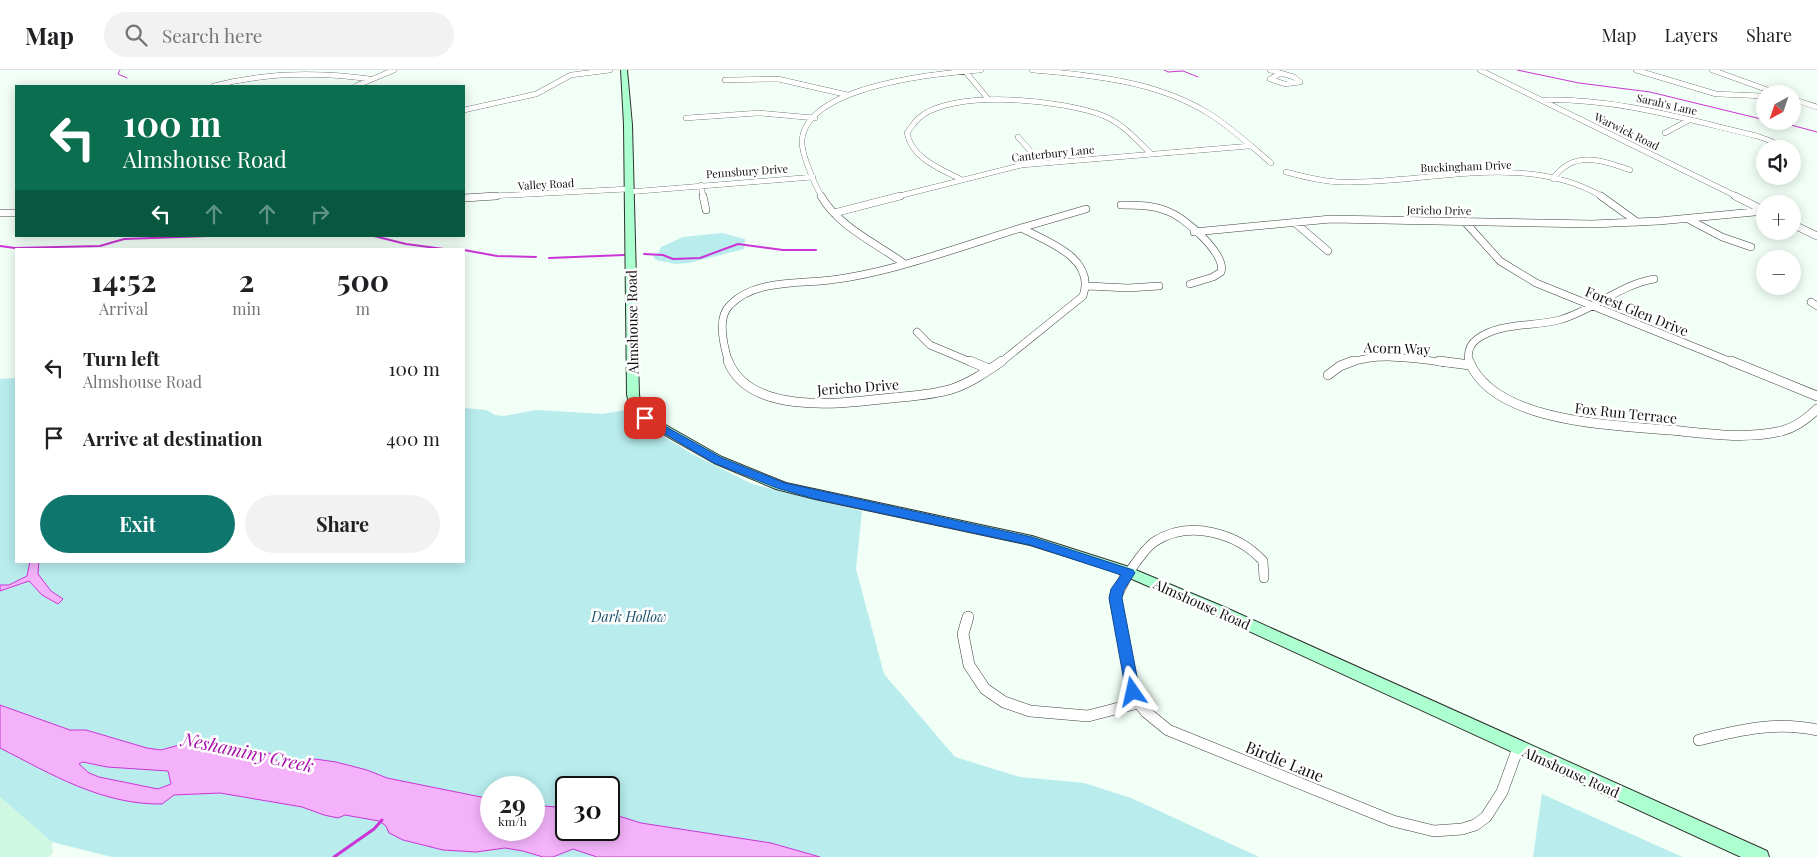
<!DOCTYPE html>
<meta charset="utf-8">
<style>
:root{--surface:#fff;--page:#f2f2f2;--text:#202124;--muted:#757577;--line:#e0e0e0;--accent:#0f766e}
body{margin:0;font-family:"Playfair Display",serif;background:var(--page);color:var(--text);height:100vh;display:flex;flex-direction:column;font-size:19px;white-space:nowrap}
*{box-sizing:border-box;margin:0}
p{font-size:16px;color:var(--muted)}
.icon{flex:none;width:28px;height:28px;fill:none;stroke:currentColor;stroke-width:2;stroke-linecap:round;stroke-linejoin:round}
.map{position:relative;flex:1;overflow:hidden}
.details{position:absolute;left:15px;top:178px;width:450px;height:315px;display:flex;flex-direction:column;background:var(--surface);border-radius:0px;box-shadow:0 2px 12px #0003}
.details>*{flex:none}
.banner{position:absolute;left:15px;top:15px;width:450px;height:152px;border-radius:0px;box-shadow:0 2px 12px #0003;background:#0b6e4f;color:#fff;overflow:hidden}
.needle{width:32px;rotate:220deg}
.buttons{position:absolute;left:1756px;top:15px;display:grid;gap:10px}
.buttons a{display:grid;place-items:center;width:45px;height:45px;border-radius:50%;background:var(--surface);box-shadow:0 2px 12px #0003;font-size:25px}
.speed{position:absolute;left:480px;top:706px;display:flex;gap:10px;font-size:25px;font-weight:700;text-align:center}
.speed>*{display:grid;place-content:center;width:65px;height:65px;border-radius:50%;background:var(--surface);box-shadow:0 2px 12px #0003;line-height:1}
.speed small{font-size:12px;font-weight:400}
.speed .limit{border:2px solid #111;border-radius:8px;background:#fff;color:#111}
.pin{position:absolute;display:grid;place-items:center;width:42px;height:42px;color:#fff;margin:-21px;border-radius:10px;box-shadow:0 2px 8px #0006}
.me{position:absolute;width:55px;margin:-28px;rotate:349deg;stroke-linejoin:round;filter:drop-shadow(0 0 4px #0008)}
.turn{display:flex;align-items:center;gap:18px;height:105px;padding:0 25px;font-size:22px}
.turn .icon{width:65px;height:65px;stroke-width:2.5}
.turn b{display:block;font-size:35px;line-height:42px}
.lanes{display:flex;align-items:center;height:48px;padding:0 25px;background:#0003;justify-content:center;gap:25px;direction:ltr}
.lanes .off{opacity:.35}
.eta{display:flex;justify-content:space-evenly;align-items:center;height:85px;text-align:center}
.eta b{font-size:30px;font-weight:700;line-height:35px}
.button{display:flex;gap:10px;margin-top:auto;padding:10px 25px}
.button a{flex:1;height:58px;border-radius:30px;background:var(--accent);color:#fff;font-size:20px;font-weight:700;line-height:58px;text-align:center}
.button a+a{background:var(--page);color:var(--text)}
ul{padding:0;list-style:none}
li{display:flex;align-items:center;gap:15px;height:70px;padding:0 25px}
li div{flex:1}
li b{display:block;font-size:19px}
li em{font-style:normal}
header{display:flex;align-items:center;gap:30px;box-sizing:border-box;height:70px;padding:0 25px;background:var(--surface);border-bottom:1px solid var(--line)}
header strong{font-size:24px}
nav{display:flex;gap:28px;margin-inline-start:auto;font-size:18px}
.search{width:350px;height:45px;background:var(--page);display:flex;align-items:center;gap:12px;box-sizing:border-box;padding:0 18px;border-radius:28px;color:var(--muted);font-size:19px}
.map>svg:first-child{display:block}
.farmland{fill:#cff7e1}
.green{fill:#b8eced;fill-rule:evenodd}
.water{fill:#f3b2fa;stroke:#cb34d6;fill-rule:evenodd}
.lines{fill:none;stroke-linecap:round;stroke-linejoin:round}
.stream-far2{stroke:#cb34d6;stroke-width:1}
.stream-far1{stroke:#cb34d6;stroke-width:2}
.stream{stroke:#cb34d6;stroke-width:3}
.minor-far3-casing{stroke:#424242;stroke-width:5.5}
.minor-far2-casing{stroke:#424242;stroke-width:8}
.minor-far1-casing{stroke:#424242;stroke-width:10}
.minor-casing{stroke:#424242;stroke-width:12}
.secondary-casing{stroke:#313131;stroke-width:2}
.minor-far3{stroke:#fff;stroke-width:5}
.minor-far2{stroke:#fff;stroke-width:7}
.minor-far1{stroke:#fff;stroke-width:9}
.minor{stroke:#fff;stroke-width:11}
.secondary{fill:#acffcf;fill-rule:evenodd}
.route{fill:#1a73e8;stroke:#114b97}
.labels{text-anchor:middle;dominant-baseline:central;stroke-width:5;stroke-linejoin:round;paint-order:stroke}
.far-street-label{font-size:11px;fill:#0f0f0f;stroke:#fff}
.street-label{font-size:14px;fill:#0f0f0f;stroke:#fff}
.park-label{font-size:14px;font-style:italic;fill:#1a526c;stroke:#fff}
.near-street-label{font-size:16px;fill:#0f0f0f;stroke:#fff}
.near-water-label{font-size:18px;font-style:italic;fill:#a60fab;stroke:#fff}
</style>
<header>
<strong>Map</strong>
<div class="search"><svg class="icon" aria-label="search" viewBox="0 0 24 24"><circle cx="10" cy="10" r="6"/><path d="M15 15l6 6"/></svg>Search here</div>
<nav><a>Map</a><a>Layers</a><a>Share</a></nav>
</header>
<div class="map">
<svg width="1817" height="787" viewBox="0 0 1817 787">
<rect width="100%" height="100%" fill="#f1fff6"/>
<path class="farmland" d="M0,727L52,772L53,782L49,787H0Z"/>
<path class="green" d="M722,163L745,169L744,179L689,193L675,194L656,190L653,186L659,182L661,177L683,167Z
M16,308V491H464V338L486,340L495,345L504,346L536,340L602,344L626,340L647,356L692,384L752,414L862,441L856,499L884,604L955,687L1020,707L1084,713L1131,728L1259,787H112L52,772L0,727V309ZM491,718H534V760H491ZM566,718H609V760H566Z
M1542,724L1680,786L1683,787H1533Z"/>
<path class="water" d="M30,491H39L38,504L51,521L63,529L58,534L42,525L29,511L0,521V515H9L27,506Z
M0,635L70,660H86L147,678L161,680L186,673L229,675C242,697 251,684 270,683L280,694L315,689L336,692L367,700L387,708L491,729V760H534V735L566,738V760H609V743L641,753L771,773L820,787H597L573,779L553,787H543L523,781L505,778L476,782L443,780L403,770L389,763L386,756L379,751L345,745L338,748L324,745L302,737L220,723L174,725L162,734C102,735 51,704 0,678ZM83,692L107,697L168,701L171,714L158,719L99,707L89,703L79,694Z"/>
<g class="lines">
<path class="stream-far2" d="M120,0L118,4L127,8
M1164,0L1168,2L1183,1L1198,7
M1517,0L1579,13L1650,22L1765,50
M1776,51L1817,62"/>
<path class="stream-far1" d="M214,166H216
M374,166L406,174L444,179
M0,176L15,178L100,176L124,169L208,166
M464,180L497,186L536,187
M644,184L663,185L673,189L700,188L738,174L783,180H816
M549,188L624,185"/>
<path class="stream" d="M334,787L374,759L382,750"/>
<g class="minor-far3-casing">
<path id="minor-far3" d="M964,0L989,30
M1032,0C1092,5 1156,11 1208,43C1231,57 1251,76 1271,93
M1270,0L1294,7L1300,12L1285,14L1270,9L1278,5
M1480,0L1738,127
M1636,0L1716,24L1765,26
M1712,0L1779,24
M725,10L778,9L848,25
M214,16C266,2 317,2 370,9
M356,16L394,0
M1792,29L1817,37
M1542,30C1616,28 1685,49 1757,66L1771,71L1782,79
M464,40L536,24L571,5L610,0
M686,48L759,43L815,48
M1665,63L1689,50
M1018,67L1041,93
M1286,102C1304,107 1320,111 1339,112C1425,115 1523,80 1603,127
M1553,109C1573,80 1601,90 1630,100
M962,110C941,99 912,89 907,63C911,58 914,52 919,48C953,18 1065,30 1104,46C1123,54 1137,70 1151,84
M701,115L703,127
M628,122L813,107
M473,127L628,119
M822,127C815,115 801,84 802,70C807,15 940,3 981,0
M895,127L1022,95L1250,76"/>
</g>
<g class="minor-far2-casing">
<path id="minor-far2" d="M703,126L706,140
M821,126C838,156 875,173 902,192
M1601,126L1637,152
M1735,126L1765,141
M464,128L496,126
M1121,135C1137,135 1152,135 1167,141C1183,146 1227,184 1221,202L1213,207L1190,214
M0,143H16
M834,143L900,126
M1688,149L1722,167L1751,177
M1294,152L1328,181
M1465,152L1500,191L1536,213L1734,293
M1792,154L1817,166
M1021,158L1086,139
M1194,162L1331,149L1592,154L1659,151L1765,141
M1088,216L1128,218L1159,216
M1811,232L1817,236
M917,262L930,275L973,293
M729,293C724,277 716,248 730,235C752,212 791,213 820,211C883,206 959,177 1021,158
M1000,293L1083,226C1096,188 1048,172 1021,158
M1349,293C1380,282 1417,289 1449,293
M1469,293C1467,283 1469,275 1477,269C1501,252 1532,257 1559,250C1593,241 1619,215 1654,209"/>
</g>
<g class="minor-far1-casing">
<path id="minor-far1" d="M728,291C750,347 846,333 892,328C912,326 932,325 952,319C970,313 986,302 1002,291
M970,291L989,299
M1439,291L1470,295
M1469,291C1494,353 1613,355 1669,360C1707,363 1744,370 1782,361C1796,357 1807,349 1817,339
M1731,291L1817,326
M1328,305L1340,296L1353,291
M1125,508C1134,496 1142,481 1154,472C1189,449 1237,463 1263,491L1264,508"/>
</g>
<g class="minor-casing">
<path id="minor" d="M1126,506L1115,528L1135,628L1146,642L1168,660L1393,751L1434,761L1462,759L1475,755L1486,747L1502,722L1518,678
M968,547L963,564L969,595L985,619L1004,632L1030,641L1088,646L1138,633
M1699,670C1739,660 1776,651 1817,660"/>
</g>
<g class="secondary-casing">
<path id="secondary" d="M621,0H627L632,55L639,325L642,338L655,349L722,387L786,413L1032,466L1126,496L1224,537L1767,781L1769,787H1741L1214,545L1116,502L1030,475L815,429L776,419L714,393L647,355L631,339L627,325L624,55Z"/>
</g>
<use href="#minor-far3" class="minor-far3"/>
<use href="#minor-far2" class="minor-far2"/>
<use href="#minor-far1" class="minor-far1"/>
<use href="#minor" class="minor"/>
<use href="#secondary" class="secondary"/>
</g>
<path class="route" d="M645,345L722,388L785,413L1032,467L1133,500L1135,503L1124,520L1122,528L1140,622L1138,626H1128L1126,622L1109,528L1111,519L1121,505L1030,475L815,429L777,418L714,393L641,350V346Z"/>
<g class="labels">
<g class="far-street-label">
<text transform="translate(1667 34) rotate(13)">Sarah's Lane</text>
<text transform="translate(1627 61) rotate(26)">Warwick Road</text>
<text transform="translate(1053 83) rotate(-6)">Canterbury Lane</text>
<text transform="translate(1466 96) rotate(-2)">Buckingham Drive</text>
<text transform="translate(747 101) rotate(-4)">Pennsbury Drive</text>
<text transform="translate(546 114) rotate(-3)">Valley Road</text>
<text transform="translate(1439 140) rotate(1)">Jericho Drive</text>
</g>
<g class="street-label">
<text transform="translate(1637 241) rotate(22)">Forest Glen Drive</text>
<text transform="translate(632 252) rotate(-91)">Almshouse Road</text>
<text transform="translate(1397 278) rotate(2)">Acorn Way</text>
<text transform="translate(858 317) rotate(-4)">Jericho Drive</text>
<text transform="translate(1626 343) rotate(6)">Fox Run Terrace</text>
<text transform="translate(1202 534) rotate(24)">Almshouse Road</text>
<text transform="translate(1571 702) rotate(24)">Almshouse Road</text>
</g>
<g class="park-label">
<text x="629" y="546">Dark Hollow</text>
</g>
<g class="near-street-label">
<text transform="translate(1285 691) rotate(22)">Birdie Lane</text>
</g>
<g class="near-water-label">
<text transform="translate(248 682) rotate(12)">Neshaminy Creek</text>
</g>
</g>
</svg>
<div class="buttons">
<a><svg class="needle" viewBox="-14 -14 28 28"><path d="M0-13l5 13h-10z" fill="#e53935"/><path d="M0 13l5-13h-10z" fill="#757577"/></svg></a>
<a><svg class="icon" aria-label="sound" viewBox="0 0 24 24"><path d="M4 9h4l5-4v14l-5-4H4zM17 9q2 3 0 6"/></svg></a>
<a>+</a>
<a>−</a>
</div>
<div class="speed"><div>29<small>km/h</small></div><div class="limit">30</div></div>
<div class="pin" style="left:645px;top:348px;background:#d93025"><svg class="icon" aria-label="arrive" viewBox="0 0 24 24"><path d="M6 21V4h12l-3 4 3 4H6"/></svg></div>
<svg class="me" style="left:1133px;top:622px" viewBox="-20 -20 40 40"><path d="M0-17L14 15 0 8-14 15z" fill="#1a73e8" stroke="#fff" stroke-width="4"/></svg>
<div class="banner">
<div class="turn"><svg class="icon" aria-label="left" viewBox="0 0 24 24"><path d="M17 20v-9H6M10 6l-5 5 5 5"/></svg><div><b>100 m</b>Almshouse Road</div></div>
<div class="lanes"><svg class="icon" aria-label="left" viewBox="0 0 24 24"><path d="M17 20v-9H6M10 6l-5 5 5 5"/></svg><svg class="icon off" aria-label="ahead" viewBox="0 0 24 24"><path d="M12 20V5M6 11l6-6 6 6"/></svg><svg class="icon off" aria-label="ahead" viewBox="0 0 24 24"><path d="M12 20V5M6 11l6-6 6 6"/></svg><svg class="icon off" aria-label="right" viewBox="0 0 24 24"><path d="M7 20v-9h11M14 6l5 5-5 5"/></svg></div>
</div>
<section class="details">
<div class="eta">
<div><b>14:52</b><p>Arrival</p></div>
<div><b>2</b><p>min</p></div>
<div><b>500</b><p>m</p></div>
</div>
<ul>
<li><svg class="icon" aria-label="left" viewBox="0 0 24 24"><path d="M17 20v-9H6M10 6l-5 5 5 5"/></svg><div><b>Turn left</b><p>Almshouse Road</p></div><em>100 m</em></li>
<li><svg class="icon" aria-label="arrive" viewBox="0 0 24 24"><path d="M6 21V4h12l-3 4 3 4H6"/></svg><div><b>Arrive at destination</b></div><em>400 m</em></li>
</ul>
<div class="button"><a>Exit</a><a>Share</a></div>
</section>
</div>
